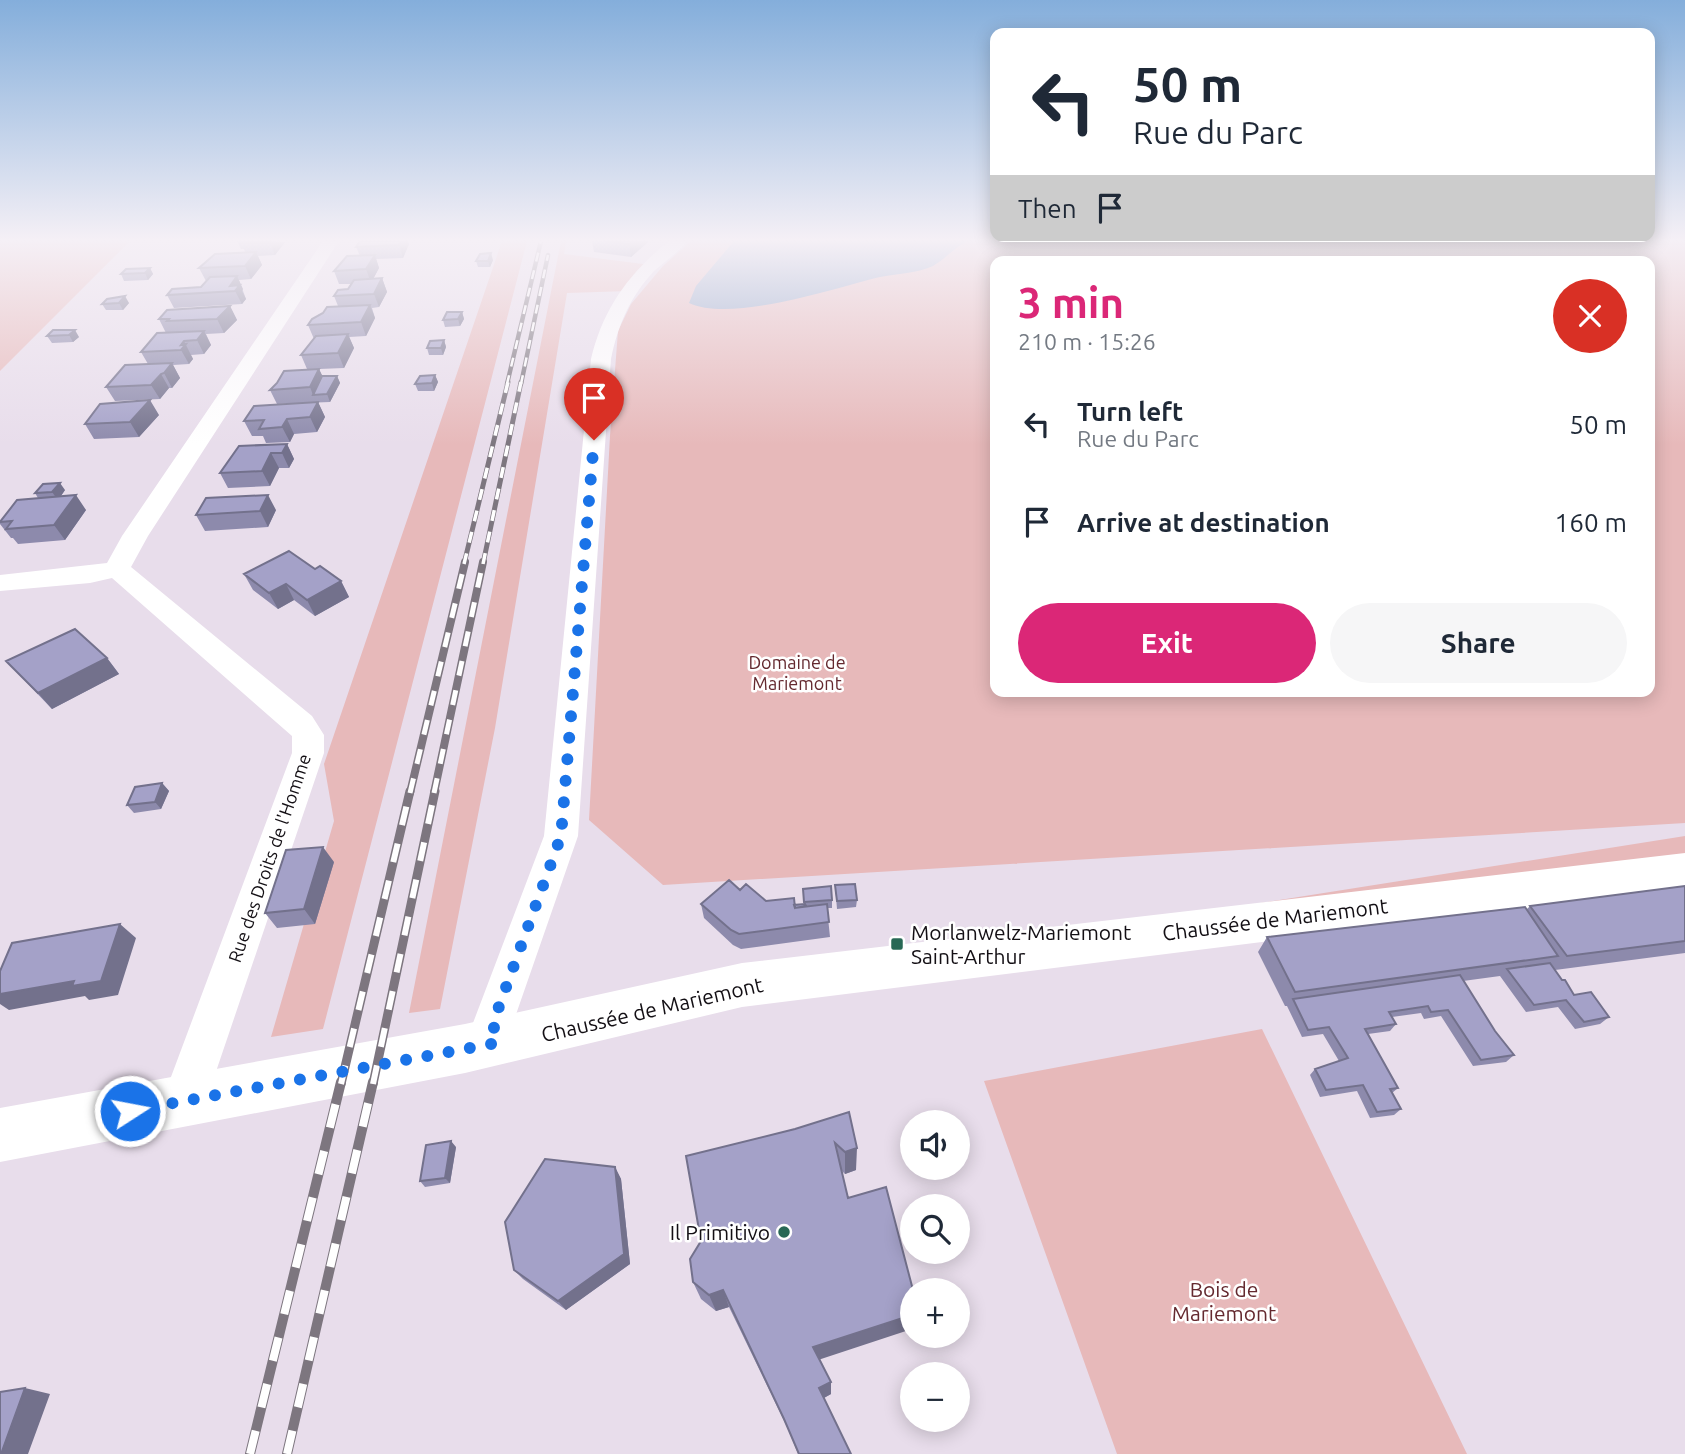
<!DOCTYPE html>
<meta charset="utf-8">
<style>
:root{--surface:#fff;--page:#f6f6f7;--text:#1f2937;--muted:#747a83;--accent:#db2777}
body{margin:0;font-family:Ubuntu,sans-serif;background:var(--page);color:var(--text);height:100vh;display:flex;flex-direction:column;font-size:26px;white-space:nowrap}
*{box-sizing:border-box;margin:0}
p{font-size:23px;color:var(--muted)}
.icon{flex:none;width:38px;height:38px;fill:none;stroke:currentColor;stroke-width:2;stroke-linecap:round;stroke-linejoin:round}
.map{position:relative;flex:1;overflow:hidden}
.drawer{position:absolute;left:990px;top:256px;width:665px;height:441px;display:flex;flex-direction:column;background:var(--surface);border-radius:14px;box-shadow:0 4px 18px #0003}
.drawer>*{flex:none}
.banner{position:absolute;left:990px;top:28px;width:665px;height:214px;border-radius:14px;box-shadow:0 4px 18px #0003;background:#fff;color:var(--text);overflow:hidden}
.tools{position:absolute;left:900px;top:1110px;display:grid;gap:14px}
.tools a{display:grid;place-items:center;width:70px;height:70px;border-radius:50%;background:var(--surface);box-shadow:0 4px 18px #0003;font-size:35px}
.pin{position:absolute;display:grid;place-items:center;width:60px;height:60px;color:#fff;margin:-72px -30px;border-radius:50% 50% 50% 0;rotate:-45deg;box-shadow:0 0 7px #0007}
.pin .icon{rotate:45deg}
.me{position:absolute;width:77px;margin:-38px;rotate:79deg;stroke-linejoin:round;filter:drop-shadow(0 0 5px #0008)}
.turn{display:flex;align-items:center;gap:24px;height:147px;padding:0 28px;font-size:32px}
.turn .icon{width:91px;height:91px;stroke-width:2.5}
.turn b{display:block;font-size:49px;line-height:60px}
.then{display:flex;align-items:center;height:66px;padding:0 28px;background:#0003;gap:14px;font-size:26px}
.round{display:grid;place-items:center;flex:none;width:74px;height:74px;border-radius:37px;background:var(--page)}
.summary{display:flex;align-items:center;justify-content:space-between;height:119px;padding:0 28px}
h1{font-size:42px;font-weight:700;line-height:52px;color:var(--accent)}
.cta{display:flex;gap:14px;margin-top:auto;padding:14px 28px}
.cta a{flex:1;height:80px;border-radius:42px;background:var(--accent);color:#fff;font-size:28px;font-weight:700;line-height:80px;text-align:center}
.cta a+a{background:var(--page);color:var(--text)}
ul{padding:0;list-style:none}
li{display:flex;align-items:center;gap:21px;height:98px;padding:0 28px}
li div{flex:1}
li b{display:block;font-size:26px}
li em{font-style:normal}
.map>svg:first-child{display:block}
.green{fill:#e7b9ba;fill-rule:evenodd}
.water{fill:#8fa5c7}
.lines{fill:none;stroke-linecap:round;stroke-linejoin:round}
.street{fill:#fff;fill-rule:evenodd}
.secondary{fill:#fff;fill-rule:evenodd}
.rail-far4-casing{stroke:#7d767f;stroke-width:4.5}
.rail-far3-casing{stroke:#7d767f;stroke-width:5}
.rail-far2-casing{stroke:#7d767f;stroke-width:8}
.rail-far1-casing{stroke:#7d767f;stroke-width:9}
.rail-casing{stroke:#7d767f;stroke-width:10}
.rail-far4{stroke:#fff;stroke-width:2.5;stroke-dasharray:9;stroke-linecap:butt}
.rail-far3{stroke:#fff;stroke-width:3.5;stroke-dasharray:11;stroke-linecap:butt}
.rail-far2{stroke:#fff;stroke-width:5;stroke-dasharray:15;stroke-linecap:butt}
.rail-far1{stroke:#fff;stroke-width:6;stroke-dasharray:19;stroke-linecap:butt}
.rail{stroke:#fff;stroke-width:8;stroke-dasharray:24;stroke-linecap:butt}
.wall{fill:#8d8aac}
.shaded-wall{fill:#73718c}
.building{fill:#a4a1c8;stroke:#73718c;stroke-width:2}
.route{stroke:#1a73e8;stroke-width:12;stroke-dasharray:0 21.6}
.poi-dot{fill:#286855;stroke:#fff;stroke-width:2.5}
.labels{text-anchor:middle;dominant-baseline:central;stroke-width:5;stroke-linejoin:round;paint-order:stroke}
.park-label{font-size:18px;fill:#64292f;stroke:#fff}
.street-label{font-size:18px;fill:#130f14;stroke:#fff}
.near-street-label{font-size:21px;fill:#130f14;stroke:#fff}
.near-poi-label{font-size:21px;fill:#130f14;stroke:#fff;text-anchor:start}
.near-park-label{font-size:21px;fill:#64292f;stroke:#fff}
</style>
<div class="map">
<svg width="1685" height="1454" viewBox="0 0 1685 1454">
<rect width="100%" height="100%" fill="#e8ddeb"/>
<path class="green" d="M0,241H130L0,371Z
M502,241H527L323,1029L271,1037L334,821L324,764Z
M561,241H566L564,254L651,265L628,291L567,293L495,728L440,1009L409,1013Z
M691,241H1685V823L663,885L589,820L610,436L618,331L631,304L663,266ZM996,261H1650V691H996Z
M1685,836V871L742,985Z
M1262,1029L1467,1454H1117L984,1081Z"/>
<path class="water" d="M734,241H968C955,247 945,259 933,266C919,273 895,274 880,277C834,288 732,323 689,303L696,286Z"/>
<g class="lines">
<path class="street" d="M323,241H339L148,536L131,567L312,716L324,735V753L206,1101L199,1116L184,1123L169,1116L162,1101L292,753V736L112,578L90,583L0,591V575L107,563L122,536Z
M669,241H687C678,253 665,261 654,271C630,297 618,325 611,359L578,836L513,1023L518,1043L512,1057L497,1063L482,1057L473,1023L544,836L591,359C603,309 628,274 669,241Z"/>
<path class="secondary" d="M1685,853V889L742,1007L465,1073L0,1162V1108L465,1024L742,963Z"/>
<g class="rail-far4-casing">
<path id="rail-far4" d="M507,384L541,241
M521,384L548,255"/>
</g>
<g class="rail-far3-casing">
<path id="rail-far3" d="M464,564L508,382
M483,564L521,382"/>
</g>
<g class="rail-far2-casing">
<path id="rail-far2" d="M410,793L465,562
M434,793L483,562"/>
</g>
<g class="rail-far1-casing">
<path id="rail-far1" d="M341,1084L410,791
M373,1084L435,791"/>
</g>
<g class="rail-casing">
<path id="rail" d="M250,1454L341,1082
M287,1454L373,1082"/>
</g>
<use href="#rail-far4" class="rail-far4"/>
<use href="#rail-far3" class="rail-far3"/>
<use href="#rail-far2" class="rail-far2"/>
<use href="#rail-far1" class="rail-far1"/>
<use href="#rail" class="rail"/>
</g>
<path class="wall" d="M237,241L285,242L275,255L258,256L262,265L251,279L239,280L246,299L242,304L174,308L167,295L201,287L206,281L199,268L245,252L244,249H241Z
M360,241H408L409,244L403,258L376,259L379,268L373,279L382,278L387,292L379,307L372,308L375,318L366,336L349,337L354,348L344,368L319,369L322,376H337L340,383L330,402L277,404L270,390L307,369L301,355L314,339L308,325L338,306L334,296L348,289L351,284H339L334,271L360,256L356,247Z
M592,241H648V242L631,257L594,252Z
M493,260L490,267H478L476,261Z
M150,268L153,274L148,280L124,281L121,274Z
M107,299L129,303L123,310H106L102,304Z
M230,306L237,320L224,333L206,334L211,345L204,354L191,355L193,359L189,364L173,365L180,378L172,388H169L160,399L115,401L106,387L148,364L141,352L166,333L159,319Z
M462,312L464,319L460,326L445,327L443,320Z
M53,330L79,337L73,342L52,343L47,336Z
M444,340L446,347L443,355H429L427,348Z
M435,375L438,382L434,391H418L415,384Z
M318,402L325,417L317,432L294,434L290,442L266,443L263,436H252L244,421Z
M159,415L139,437L94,439L85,424Z
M287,444L294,459L289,468H279L270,486L228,488L220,473Z
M65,490L61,496L86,510L65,540L18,544L13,538H11L0,524V521L38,498L35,493Z
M276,510L268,527L205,531L196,515Z
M315,569L341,581L349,597L315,616L294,600L278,609L253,590L244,574Z
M107,658L119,674L52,709L6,661Z
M162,783L169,791L161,809L134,813L127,805Z
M334,862L315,924L277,928L265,913Z
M835,885L857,900L856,907L837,909Z
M1685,886V953L1555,970L1574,995L1609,1017L1600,1024L1575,1029L1558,1007L1526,1012L1500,976L1463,981L1495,1031L1514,1055L1506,1062L1473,1066L1441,1016L1424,1019L1421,1013L1392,1017L1396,1024L1390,1031L1368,1034L1398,1088L1392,1093L1401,1109L1394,1115L1370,1118L1357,1091L1320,1097L1310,1075L1315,1069L1339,1061L1323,1034L1302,1037L1287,1006H1285L1258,952L1267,937L1527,909L1530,906Z
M803,889L832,900V908H827L830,937L741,949L733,945L704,918L701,904L740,890L766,901L794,905L804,904Z
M849,1112L856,1170L845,1174L842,1171L820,1359L831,1382V1394L824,1398L851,1454H798L788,1429L729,1307L716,1311L701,1299L693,1282L701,1241L795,1129Z
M456,1147L450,1183L425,1187L420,1181Z
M615,1167L621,1179L630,1264L566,1310L523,1279L514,1270Z"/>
<path class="shaded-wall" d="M271,241L285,242L275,255L270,243Z
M400,241H408L409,244L403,258L399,245Z
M633,241H648V242L631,257L629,244Z
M256,252L262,265L251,279L245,266Z
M491,253L493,260L490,267L488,261Z
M375,255L379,268L371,283L366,269Z
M150,268L153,274L148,280L145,273Z
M237,276L243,289L242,291L246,299L242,304L235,291L230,286Z
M382,278L387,292L379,307L374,294Z
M125,296L129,303L123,310L119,303Z
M370,305L375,318L366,336L361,322Z
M230,306L237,320L224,333L217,319Z
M462,312L464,319L460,326L458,319Z
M75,330L79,337L73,342L69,335Z
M204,331L211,345L204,354L197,340Z
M348,334L354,348L344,368L338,353Z
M444,340L446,347L443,355L441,348Z
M184,341L193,359L189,364L181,350V345Z
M172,363L180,378L172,388L164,373Z
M319,369L326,383L313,395L310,387Z
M161,374L169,388L160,399L151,385Z
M435,375L438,382L434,391L432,383Z
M337,376L340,383L330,402L327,394Z
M150,400L159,415L139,437L130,422Z
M318,402L325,417L317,432L310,417Z
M287,419L294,434L290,442L282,427Z
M287,444L294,459L289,468L282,453Z
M271,453L279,468L270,486L262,471Z
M60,483L65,490L58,500L52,492Z
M76,495L86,510L65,540L54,525Z
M268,495L276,510L268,527L260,511Z
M341,581L349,597L315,616L307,600Z
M286,584L294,600L278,609L269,593Z
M107,658L119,674L52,709L38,693Z
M162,783L169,791L161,809L155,802Z
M323,847L334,862L315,924L304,909Z
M120,924L136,938L118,995L89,1000L85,996L9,1010L0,1004V994Z
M451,1141L456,1147L450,1183L445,1178Z
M857,1148L856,1170L845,1174V1152Z
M615,1167L621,1179L630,1264L566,1310L558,1301Z
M723,1290L729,1307L716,1311L709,1295Z
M912,1315V1329L815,1361L813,1347Z
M831,1382V1394L820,1400L819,1388Z
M25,1388L50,1394L28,1454H1Z"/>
<path class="building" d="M243,241H271L270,243H241Z
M360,241H400L399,245L356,247Z
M606,241H633L629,244Z
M256,252L245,266L199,268L215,254Z
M491,253L488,261H476L480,254Z
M375,255L366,269L334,271L347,256Z
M150,268L145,273L121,274L126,269Z
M237,276L230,286L240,285L235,291L167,295L172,289L201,287L210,277Z
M382,278L374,294L334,296L338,290L348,289L354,280Z
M125,296L119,303L102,304L107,299Z
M370,305L361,322L308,325L312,319L323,313L327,307Z
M230,306L217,319L167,321L169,319H159L167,310Z
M447,312H462L458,319L443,320Z
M53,330H75L69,335L47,336Z
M204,331L197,340L184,341L181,345L186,344L181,350L141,352L157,333Z
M348,334L338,353L301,355L316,336Z
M444,340L441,348H427L430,341Z
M172,363L164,373L161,374L151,385L106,387L125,365Z
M319,369L310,387L270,390L277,383L284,371Z
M435,375L432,383L415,384L420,376Z
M322,376H337L327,394L313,395Z
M150,400L130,422L85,424L100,404Z
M318,402L310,417L287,419L282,427L259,429L264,420L244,421L254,406Z
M287,444L282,453H271L262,471L220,473L239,446Z
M60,483L52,492L35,493L43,484Z
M76,495L54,525L6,529L12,521L0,522L17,500Z
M268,495L260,511L196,515L206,498Z
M289,551L315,569L320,566L341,581L307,600L286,584L269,593L244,574Z
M75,629L107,658L38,693L6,661Z
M162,783L155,802L127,805L135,787Z
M323,847L304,909L265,913L286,850Z
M729,880L740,890L746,884L766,901L794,898L795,908L827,904L829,922L739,934L731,930L701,904Z
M855,884L857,900L837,901L835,885Z
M831,886L832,900L804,902L803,889Z
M1685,886V941L1567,956L1530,906Z
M805,904L806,906L795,908L794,905Z
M1525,907L1558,956L1295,992L1267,937Z
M120,924L101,981L72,986L74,981L0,994V971L12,943Z
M1550,963L1562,980H1565L1574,995L1591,992L1609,1017L1584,1022L1566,1000L1534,1005L1507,969Z
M1460,975L1495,1031L1514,1055L1481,1060L1448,1010L1431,1012L1428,1006L1389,1012L1396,1024L1365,1029L1398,1088L1390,1089L1401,1109L1377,1112L1363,1085L1326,1090L1315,1069L1348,1058L1329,1027L1308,1030L1293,999Z
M849,1112L857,1148L845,1152L835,1143L848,1198L886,1187L913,1290H912V1315L813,1347L831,1382L819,1388L851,1454H799L784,1419L723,1290L709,1295L693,1282L690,1259L701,1241L686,1156L795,1129Z
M451,1141L445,1178L420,1181L426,1145Z
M545,1159L615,1167L624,1254L558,1301L514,1270L505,1222Z
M25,1388L1,1454H0V1392Z"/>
<linearGradient id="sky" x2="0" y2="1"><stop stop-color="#84aedb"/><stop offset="0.54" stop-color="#f5f0f6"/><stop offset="1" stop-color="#f5f0f6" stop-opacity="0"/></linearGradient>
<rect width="1685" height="445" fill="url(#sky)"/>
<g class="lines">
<path class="route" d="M130,1111L497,1043L493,1023L561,836L594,440"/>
</g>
<g class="poi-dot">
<rect x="890" y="937" width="14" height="14" rx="3.5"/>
<circle cx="784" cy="1232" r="7"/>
</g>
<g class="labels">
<g class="park-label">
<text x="797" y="662">Domaine de<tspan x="797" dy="21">Mariemont</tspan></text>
</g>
<g class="street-label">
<text transform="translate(269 858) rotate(-71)">Rue des Droits de l'Homme</text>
</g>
<g class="near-street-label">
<text transform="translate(1275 919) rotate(-7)">Chaussée de Mariemont</text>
<text transform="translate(652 1009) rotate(-13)">Chaussée de Mariemont</text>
</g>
<g class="near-poi-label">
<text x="911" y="932">Morlanwelz-Mariemont<tspan x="911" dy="24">Saint-Arthur</tspan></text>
<text x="770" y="1232" text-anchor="end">Il Primitivo</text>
</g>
<g class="near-park-label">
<text x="1224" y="1289">Bois de<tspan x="1224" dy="24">Mariemont</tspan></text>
</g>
</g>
</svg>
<div class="tools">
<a><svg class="icon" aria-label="sound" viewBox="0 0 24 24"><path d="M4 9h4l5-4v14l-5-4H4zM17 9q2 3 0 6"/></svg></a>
<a><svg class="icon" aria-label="search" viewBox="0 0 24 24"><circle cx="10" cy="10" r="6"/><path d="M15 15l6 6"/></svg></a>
<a>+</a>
<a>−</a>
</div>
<div class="pin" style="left:594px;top:440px;background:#d93025"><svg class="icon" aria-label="arrive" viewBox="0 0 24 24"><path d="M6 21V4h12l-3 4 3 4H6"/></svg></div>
<svg class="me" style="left:130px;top:1111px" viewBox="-20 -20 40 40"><circle r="17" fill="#1a73e8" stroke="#fff" stroke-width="3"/><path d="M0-11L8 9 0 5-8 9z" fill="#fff"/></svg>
<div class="banner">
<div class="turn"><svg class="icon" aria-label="left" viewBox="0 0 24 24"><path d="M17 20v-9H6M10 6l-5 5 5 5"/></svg><div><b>50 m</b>Rue du Parc</div></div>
<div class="then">Then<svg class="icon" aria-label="arrive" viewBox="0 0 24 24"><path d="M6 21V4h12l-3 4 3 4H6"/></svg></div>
</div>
<section class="drawer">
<div class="summary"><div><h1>3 min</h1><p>210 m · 15:26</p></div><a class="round" style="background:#d93025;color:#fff"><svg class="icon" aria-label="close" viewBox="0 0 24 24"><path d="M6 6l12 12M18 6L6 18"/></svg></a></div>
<ul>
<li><svg class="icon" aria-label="left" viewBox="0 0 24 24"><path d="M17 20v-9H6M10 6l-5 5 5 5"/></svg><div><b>Turn left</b><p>Rue du Parc</p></div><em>50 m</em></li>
<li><svg class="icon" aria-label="arrive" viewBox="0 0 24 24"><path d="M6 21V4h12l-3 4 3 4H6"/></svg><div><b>Arrive at destination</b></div><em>160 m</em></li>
</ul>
<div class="cta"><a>Exit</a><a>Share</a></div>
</section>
</div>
